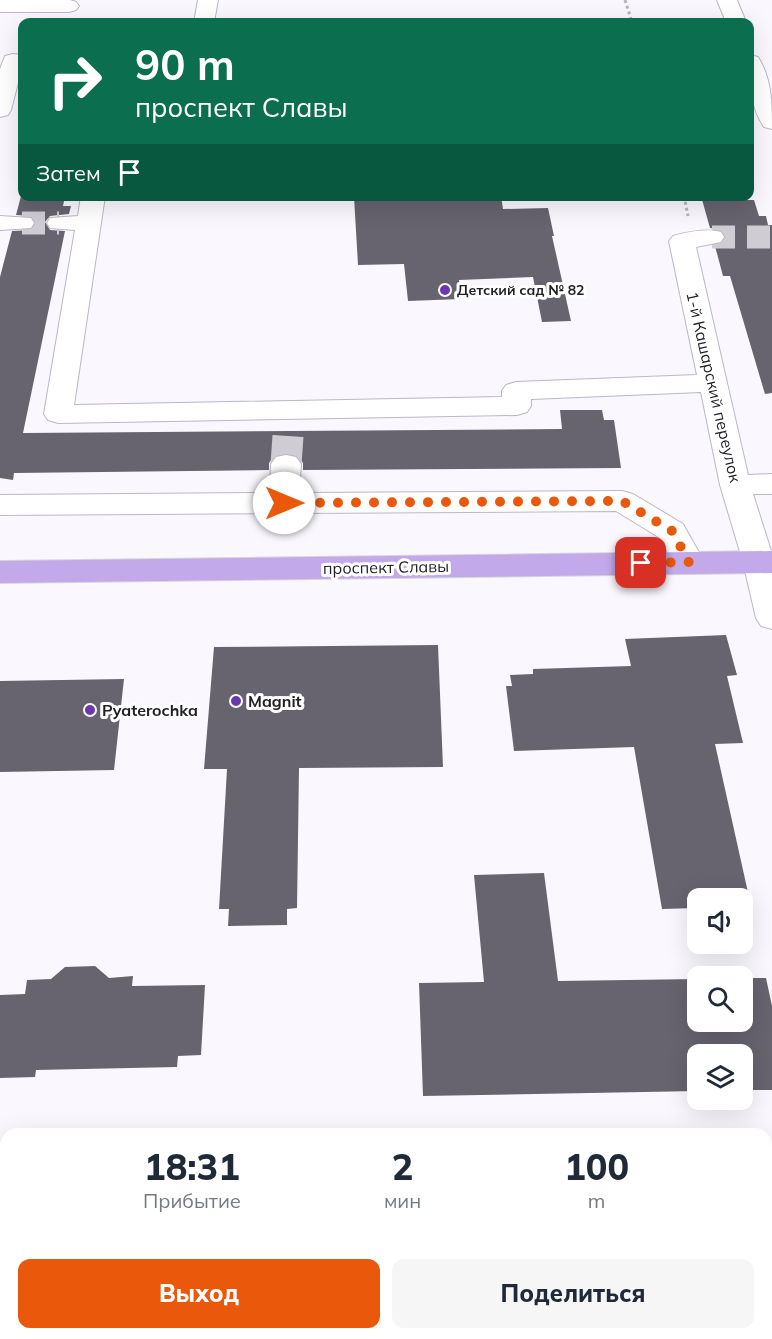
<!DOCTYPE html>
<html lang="ru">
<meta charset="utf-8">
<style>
:root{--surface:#fff;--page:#f6f6f7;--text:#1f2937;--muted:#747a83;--accent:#ea580c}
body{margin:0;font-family:Mulish,sans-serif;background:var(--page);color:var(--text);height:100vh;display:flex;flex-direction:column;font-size:22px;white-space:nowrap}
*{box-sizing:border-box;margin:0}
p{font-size:20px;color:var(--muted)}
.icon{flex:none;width:33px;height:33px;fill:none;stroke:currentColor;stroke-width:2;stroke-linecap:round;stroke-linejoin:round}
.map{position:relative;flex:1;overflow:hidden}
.panel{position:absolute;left:0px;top:1128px;width:772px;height:212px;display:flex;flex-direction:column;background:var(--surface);border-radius:18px 18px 0 0;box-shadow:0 6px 24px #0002}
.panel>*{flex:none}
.hud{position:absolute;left:18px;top:18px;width:736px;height:183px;border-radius:12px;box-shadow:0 6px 24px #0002;background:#0b6e4f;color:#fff;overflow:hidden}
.tools{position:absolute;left:687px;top:888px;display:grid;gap:12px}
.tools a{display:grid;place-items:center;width:66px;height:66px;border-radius:12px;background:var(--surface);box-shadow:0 6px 24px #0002;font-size:30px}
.pin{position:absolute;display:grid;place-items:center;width:51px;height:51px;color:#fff;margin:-26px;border-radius:12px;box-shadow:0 3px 9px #0006}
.me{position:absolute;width:66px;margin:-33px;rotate:90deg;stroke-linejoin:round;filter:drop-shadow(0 0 4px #0008)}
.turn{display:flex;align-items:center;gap:21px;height:126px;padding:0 18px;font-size:27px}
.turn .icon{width:78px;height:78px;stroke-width:2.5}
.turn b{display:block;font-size:42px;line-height:51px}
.then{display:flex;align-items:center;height:57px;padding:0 18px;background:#0003;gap:12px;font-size:22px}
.eta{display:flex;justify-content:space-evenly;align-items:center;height:102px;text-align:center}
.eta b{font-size:36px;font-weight:800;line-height:42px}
.button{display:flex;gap:12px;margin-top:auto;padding:12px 18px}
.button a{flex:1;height:69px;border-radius:12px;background:var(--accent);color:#fff;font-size:24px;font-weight:800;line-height:69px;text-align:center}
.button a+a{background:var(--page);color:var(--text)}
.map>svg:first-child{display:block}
.building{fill:#67636f}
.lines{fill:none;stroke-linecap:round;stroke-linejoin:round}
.minor-tunnel-far1{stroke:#cfcdd3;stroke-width:23;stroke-dasharray:23 12;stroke-linecap:butt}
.minor-tunnel{stroke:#cfcdd3;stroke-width:31;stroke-dasharray:31 15;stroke-linecap:butt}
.minor-casing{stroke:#bbb7c4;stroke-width:2}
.major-casing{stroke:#d7d7d8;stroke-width:2}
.path{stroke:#b7b5bb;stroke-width:3;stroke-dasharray:3 3;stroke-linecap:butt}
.minor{fill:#fff;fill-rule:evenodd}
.major{fill:#c2a9e9;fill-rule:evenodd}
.route{stroke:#ea580c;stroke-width:10;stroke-dasharray:0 18}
.poi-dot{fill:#6c37ae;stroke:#fff;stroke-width:2}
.labels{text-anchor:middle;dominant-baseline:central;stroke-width:6;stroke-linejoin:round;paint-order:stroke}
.far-poi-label{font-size:14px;font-weight:bold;fill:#222026;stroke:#fff;text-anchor:start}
.street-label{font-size:16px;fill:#222026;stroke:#fff}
.poi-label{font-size:16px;font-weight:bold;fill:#222026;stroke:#fff;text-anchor:start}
</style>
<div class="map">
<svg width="772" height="1339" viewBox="0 0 772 1339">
<rect width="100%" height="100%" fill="#faf8fe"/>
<path class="building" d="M21,196H65L63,206H71L69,214L50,216L45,222L50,230L65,231L23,433L562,429L560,410H602L604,420H614L621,468L303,470V463L298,456L286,453L274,456L269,463V470L14,473L13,480L0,478V277L12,231L31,230L36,224L31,216L16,215Z
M501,196L503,209L548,208L554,236H552L571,321L542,322L533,277L459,280L461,299L408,301L404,264L358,265L354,197Z
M701,196H745L746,200H754L759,216H766L768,225H772V393L765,394L730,276H723L715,246L723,243L726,236L721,230L710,228Z
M726,635L737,675L727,676L743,743L715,744L751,906H742V898H698V908L662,909L634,747L514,751L506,686H512L510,675L533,674V669L631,666L625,639Z
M438,645L443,767L299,768L297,908L287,909V925L228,926L229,909H219L227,769H204L214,647Z
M124,679L114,770L0,772V681Z
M544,873L558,981L698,979V1022H742V978H766L772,1006V1090H742V1054H698V1091L423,1096L419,983L484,982L474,875Z
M95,966L109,978L133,976L132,986L205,985L201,1055L178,1056L177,1067L36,1070L35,1077L0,1078V995L25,994L27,980L51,979L65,967Z"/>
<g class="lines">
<path class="minor-tunnel-far1" d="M22,223H59
M712,237H772"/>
<path class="minor-tunnel" d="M286,464L288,436"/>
<g class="minor-casing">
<path id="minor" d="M0,0H70L76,2L79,6L76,10L69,12H0Z
M198,0H218L214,22H194Z
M717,0H737L746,22H726Z
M13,54L22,55V67L11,110L8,115L0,117V69L5,56Z
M750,55L758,57C772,79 772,104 772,129L764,127C749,105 750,80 750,55Z
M81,196H105L74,405L502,397V391L506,385L516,382L697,375L669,241L673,236C688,232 706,228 721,232L724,237L721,242L696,247L748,475L772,474V494H753L772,554V629L761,626L756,618L743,562L720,485L701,392L531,399V406L527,412L517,415L58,423L48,420L44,414L75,230L50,228L47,223L50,218L78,216Z
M0,216L31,218L34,223L31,228L0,230Z
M286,455L296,457L301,464L299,493L622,491L633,494L683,524L705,563L700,571L689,574L678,571L660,538L616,511L0,515V495L270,493L271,464L276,457Z"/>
</g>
<g class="major-casing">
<path id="major" d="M772,551V573L0,583V561Z
M766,1189H772V1231H766Z
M0,1197H6V1239H0Z"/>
</g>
<path class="path" d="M625,0L632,22
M684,196L688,216"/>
<use href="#minor" class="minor"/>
<use href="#major" class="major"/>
</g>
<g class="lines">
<path class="route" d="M284,503L622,501L672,531L689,562L641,563"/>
</g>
<g class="poi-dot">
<circle cx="445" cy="290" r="6"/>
<circle cx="236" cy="701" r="6"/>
<circle cx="90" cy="710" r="6"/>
</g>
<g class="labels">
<g class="far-poi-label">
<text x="457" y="290">Детский сад № 82</text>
</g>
<g class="street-label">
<text transform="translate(714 387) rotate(77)">1-й Кашарский переулок</text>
<text transform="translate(386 567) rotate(-1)">проспект Славы</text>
</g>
<g class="poi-label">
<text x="248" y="701">Magnit</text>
<text x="102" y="710">Pyaterochka</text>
</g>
</g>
</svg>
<div class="tools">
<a><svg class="icon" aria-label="sound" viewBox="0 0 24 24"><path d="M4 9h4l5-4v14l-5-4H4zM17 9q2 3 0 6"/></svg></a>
<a><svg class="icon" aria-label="search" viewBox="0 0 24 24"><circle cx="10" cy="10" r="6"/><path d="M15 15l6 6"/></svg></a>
<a><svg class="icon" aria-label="layers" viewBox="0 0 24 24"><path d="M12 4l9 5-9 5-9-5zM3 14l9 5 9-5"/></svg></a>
</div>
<div class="pin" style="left:641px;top:563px;background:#d93025"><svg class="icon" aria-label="arrive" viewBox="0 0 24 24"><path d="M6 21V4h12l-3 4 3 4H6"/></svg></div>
<svg class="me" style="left:284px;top:503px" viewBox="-20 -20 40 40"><circle r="19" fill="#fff"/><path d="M0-13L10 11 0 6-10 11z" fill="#ea580c"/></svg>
<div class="hud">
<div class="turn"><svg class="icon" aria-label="right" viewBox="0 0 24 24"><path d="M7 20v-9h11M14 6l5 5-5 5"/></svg><div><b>90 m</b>проспект Славы</div></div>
<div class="then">Затем<svg class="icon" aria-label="arrive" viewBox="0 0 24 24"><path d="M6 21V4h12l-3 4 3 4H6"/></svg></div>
</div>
<section class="panel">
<div class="eta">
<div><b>18:31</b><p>Прибытие</p></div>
<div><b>2</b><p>мин</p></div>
<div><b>100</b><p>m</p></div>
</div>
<div class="button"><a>Выход</a><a>Поделиться</a></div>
</section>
</div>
